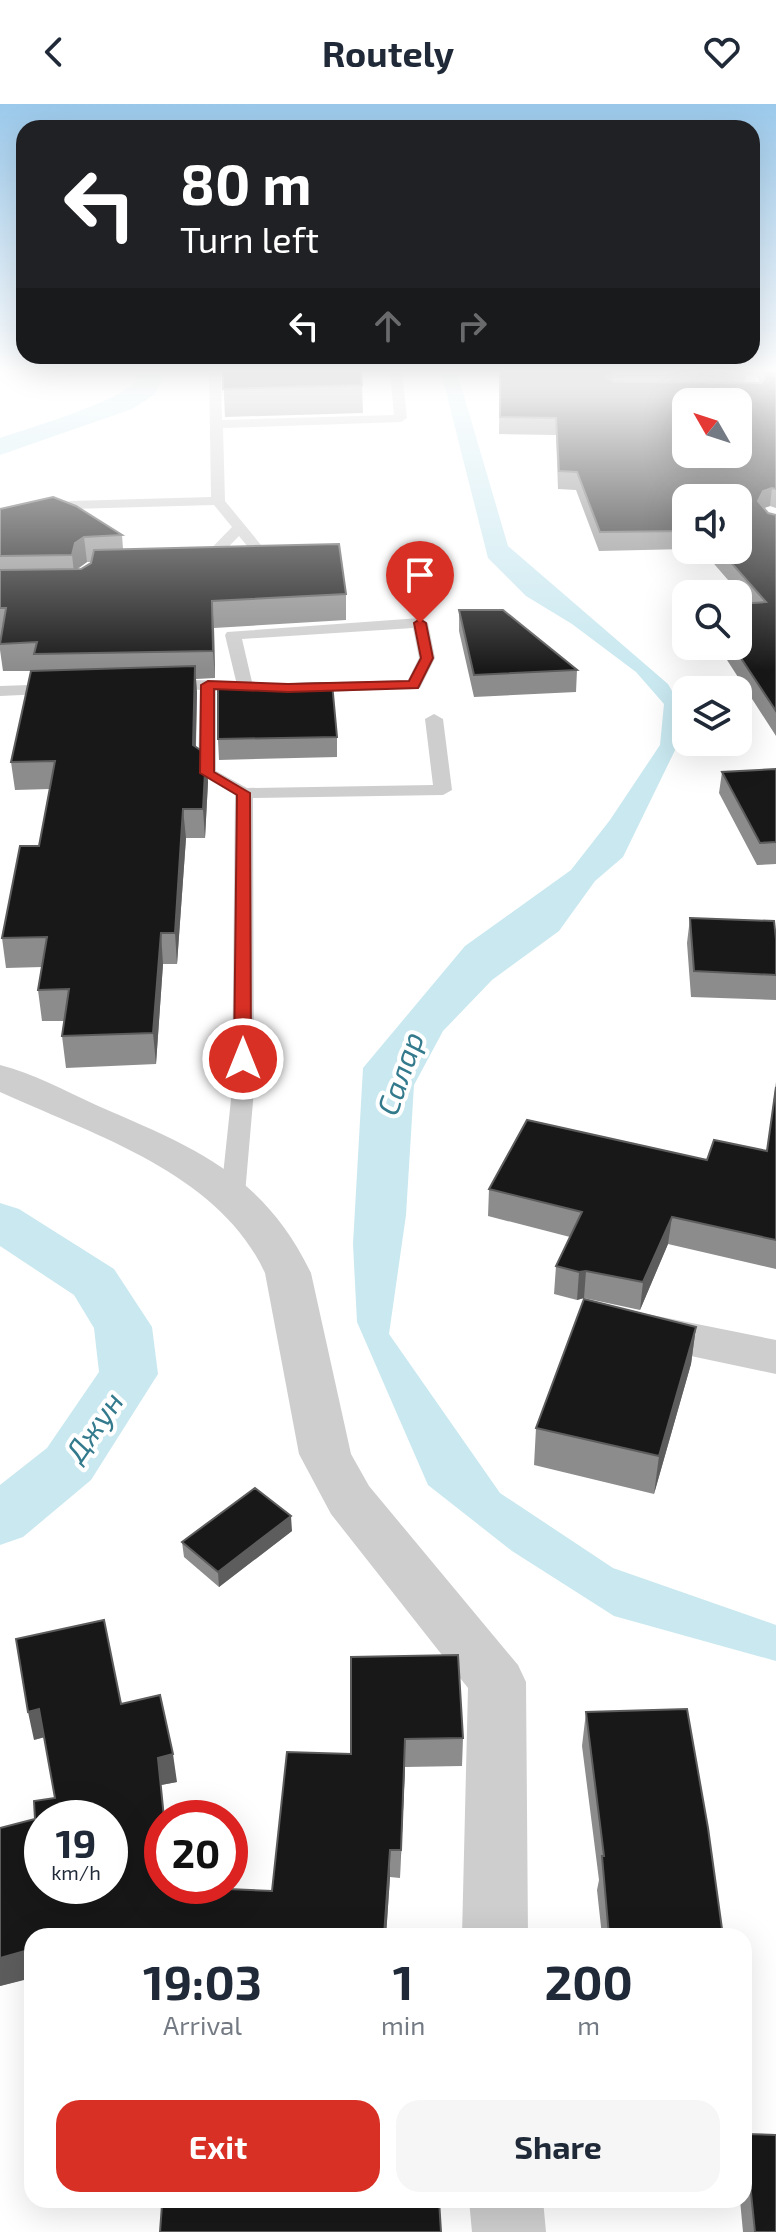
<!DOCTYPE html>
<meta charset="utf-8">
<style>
:root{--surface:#fff;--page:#f6f6f7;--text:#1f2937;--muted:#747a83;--accent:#d93025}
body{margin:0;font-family:"Exo 2",sans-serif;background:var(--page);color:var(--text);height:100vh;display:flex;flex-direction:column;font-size:30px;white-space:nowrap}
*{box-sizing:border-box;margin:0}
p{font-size:26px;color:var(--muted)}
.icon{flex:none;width:44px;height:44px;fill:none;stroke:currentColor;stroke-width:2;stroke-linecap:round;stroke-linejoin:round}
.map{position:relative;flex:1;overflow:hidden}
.panel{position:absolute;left:24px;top:1824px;width:728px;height:280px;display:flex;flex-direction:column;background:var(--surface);border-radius:24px;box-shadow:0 8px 32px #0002}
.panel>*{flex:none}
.hud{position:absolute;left:16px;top:16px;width:744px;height:244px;border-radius:24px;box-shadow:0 8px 32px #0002;background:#202124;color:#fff;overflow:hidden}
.needle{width:52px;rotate:309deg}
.buttons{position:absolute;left:672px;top:284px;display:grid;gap:16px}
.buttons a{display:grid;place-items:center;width:80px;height:80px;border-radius:16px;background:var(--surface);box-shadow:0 8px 32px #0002;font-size:40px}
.speed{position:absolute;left:24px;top:1696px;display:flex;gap:16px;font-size:40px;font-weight:700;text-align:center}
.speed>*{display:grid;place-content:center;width:104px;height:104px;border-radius:50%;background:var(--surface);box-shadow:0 8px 32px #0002;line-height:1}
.speed small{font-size:20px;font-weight:400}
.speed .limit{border:12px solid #d22;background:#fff;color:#111}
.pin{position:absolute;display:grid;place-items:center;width:68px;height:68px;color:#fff;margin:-82px -34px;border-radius:50% 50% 50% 0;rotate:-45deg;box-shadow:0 0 8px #0007}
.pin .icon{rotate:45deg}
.me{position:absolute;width:88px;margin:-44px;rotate:0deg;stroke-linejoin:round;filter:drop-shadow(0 0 6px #0008)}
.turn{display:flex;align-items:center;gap:28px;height:168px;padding:0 32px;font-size:36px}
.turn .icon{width:104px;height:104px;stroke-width:2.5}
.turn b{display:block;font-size:56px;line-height:68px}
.lanes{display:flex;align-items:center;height:76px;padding:0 32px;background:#0003;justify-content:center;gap:40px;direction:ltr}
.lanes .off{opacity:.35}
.eta{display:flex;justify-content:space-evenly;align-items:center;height:136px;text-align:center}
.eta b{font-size:48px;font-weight:700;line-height:56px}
.cta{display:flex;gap:16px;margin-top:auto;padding:16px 32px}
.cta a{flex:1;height:92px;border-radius:24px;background:var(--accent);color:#fff;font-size:32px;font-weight:700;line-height:92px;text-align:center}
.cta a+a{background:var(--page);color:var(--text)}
header{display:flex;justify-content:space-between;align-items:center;height:104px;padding:0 32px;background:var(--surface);font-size:36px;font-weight:700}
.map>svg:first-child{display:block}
.water{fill:#c9e8f0}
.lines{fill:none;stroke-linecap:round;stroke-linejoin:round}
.canal{fill:#c9e8f0;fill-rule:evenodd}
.service{fill:#cecece;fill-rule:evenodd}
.minor{fill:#cecece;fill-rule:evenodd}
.wall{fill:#8c8c8c;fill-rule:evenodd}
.shaded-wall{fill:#5d5d5d}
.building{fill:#181818;stroke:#5d5d5d;stroke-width:2;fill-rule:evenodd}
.route{fill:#d93025;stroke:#8d1f18;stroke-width:2}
.labels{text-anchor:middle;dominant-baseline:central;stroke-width:8;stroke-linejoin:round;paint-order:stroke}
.water-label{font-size:30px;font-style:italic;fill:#337a8d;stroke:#fff}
</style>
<header><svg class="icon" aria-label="back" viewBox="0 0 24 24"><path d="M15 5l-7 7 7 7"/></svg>Routely<svg class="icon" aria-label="heart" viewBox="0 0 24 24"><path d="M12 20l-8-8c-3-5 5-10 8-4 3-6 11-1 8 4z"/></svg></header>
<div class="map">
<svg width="776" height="2128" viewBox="0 0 776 2128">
<rect width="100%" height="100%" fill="#fff"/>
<path class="water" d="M441,268H457L508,442L668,580L684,608L680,636L623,753L595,777L559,827L492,876L443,927L414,981L406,1111L389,1230L500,1389L613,1464L776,1521V1557L614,1512L512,1447L428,1381L357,1218L353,1140L363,964L465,842L571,766L610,716L660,641L664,600L636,568L572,520L526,492L488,454Z"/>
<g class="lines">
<path class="canal" d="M134,268H159L163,275L154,291L132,305L0,351V334C26,325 128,295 137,275Z
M0,1099L19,1105L114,1165L152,1223L158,1270L91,1376L23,1433L0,1441V1381L47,1344L99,1268L94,1224L74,1191L0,1142Z"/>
<path class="service" d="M209,268H221L222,316L394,311L390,268H402L407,314L401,318L223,324L225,397L275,458V464H265L239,432L206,466H196V460L232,423L214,401L71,405L0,421V413L71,397L211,393Z
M743,268H755L760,292L733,294V288L749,286Z
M420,514L428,519L435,554L420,584L302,589L294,584L302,579L408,576L419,554L413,524L242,535L252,578L267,579L269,583L261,588L216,586V667L247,684L433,681L425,615L434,610L443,615L452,686L443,691L253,694L254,986L245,1090L242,1096H224L221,1090L232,986L235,691L198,669L200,586L186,584L184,581L192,576L236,577L225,531L227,528Z
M59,580L65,581L67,585L65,589L0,592V582Z"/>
<path class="minor" d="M0,961C33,969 65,987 96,1001C192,1043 263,1069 311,1169L351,1350L369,1382L518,1561L526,1578L528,1832H462L468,1584L331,1410L299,1350L265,1169C219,1069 94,1031 0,988Z
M637,1208L776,1236V1270L620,1237L613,1225L620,1213Z
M469,2096H543L546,2128H472Z"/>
</g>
<path class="wall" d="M223,268L362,281L363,309L225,313Z
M500,268H746L745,278L759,279L756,268H776V404L770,402L764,404L768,409L776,411V632L718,542H738L748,499L702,446H738L686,394V445L599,447L576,386L558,385L556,331L499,330Z
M0,405L122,431L123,445L346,490V516L214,524L215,574L196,575L197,589L196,643L206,650L208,678L205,734H186L177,860H163L156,960L66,964L62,932L64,917H42L38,886L42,863L6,864L2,834L39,742L50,685L15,686L11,658L36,567H3L0,546ZM87,458H91L81,465H78Z
M459,506L577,566L576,588L474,593L459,527Z
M337,633V653L219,656L218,635Z
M776,665V760L757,761L719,689L722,668Z
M690,814L776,835V896L691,893L687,839Z
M776,978V1165L668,1140L640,1206L584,1194L577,1196L554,1190L556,1162L570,1133L488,1112L489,1085L767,1047Z
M696,1223L691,1260L654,1390L534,1361L536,1324Z
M292,1427L219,1483L184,1453L182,1438Z
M351,1553L463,1634L462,1662L405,1663L400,1774L390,1773L386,1832H32V1923L26,1897L30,1874L0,1882V1724L35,1715L55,1694L44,1633L34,1636L121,1600L177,1678L161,1681L162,1782L272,1787L351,1650Z
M586,1608L723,1832H602L597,1786L599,1776L582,1642Z
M745,2030L776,2128H743L740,2096H744Z"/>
<path class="shaded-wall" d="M609,268H614L613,280L605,272Z
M772,384L770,402L761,405L758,397L763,387Z
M84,433L87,458L78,464L75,477L72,451L75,439Z
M212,497L214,524L215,574L213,547Z
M195,562L197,589L195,669L193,641Z
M206,650L208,678L205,734L203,705Z
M183,705L186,734L177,860L175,829Z
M161,829L163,860L156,960L153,929Z
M672,1113L668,1140L640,1206L643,1178Z
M586,1167L584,1194L577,1196L579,1168Z
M696,1223L691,1260L654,1390L659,1352Z
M291,1412L292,1427L219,1483L218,1468Z
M39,1605L45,1633L34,1636L28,1608Z
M405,1635V1663L400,1774L401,1746Z
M173,1650L177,1678L161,1681L164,1714L158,1654Z
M390,1746V1773L386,1832H384Z
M32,1845V1874L0,1882V1854Z"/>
<path class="building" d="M223,268H361L362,281L223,285Z
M500,268H609L605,272L614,278L762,279L765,275L763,268H776V385L772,384L763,387L758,397L768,409L776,411V607L733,542H738V500L766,498L720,446H738V394H686V427L600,428L577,368L559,367L556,314L500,313ZM686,298H738V350H686Z
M53,393L76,402L122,431L84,433L75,439L72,451L0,452V405Z
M339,440L346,490L212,497L213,547L34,550L37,538L0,540L6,504H0V466L81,465L91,459L94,446Z
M459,506H503L577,566L474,571Z
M195,562L193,641L206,650L203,705H183L175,829H161L153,929L62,932L69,885L38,886L47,833L2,834L20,742H39L55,657L11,658L31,567Z
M332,579L337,633L218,635V582Z
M776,665V738L760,739L722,668Z
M690,814L774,817L776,835V871L694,867Z
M776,983V1136L672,1113L643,1178L586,1167L579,1168L556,1162L582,1108L489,1085L527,1016L707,1056L714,1036L767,1047Z
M584,1195L696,1223L659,1352L536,1324Z
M255,1384L291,1412L218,1468L182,1438Z
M104,1516L121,1600L160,1591L173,1650L158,1654L164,1714H162V1782L272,1787L287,1648L351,1650V1553L458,1551L463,1634L405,1635L401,1746H390L384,1832H32V1845L0,1854V1724L35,1715L34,1697L55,1694L39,1605L28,1608L16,1535ZM42,1714H110V1782H42Z
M687,1605L708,1724L723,1832H609L602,1752H604L586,1608Z
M32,1863V1897H26Z
M745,2030L776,2031V2128H755Z
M252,2096H439L441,2128H160L162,2101Z"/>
<linearGradient id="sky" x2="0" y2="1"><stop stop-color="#9bc9eb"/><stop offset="0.47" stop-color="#fff"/><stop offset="1" stop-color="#fff" stop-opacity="0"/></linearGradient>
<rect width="776" height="566" fill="url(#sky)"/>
<path class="route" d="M420,515L426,519L433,554L418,584L288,588L214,585V668L250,689L251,955L249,959H237L234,955L237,691L200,669L201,581L208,577L288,580L409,577L421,554L414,519Z"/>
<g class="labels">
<g class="water-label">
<text transform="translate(399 969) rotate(-71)">Салар</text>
<text transform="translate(93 1322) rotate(-55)">Джун</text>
</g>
</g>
</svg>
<div class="buttons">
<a><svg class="needle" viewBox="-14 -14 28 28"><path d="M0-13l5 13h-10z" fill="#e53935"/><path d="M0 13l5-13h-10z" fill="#747a83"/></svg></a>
<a><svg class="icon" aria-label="sound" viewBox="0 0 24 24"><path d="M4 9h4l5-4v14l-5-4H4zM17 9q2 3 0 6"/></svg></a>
<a><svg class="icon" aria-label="search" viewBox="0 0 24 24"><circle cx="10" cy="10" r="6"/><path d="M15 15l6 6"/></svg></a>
<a><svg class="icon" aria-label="layers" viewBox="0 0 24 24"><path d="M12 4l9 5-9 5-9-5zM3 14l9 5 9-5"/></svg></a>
</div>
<div class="speed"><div>19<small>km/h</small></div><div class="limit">20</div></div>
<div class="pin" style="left:420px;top:519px;background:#d93025"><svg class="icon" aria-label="arrive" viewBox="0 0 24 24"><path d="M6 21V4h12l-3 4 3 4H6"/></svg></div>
<svg class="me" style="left:243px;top:955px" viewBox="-20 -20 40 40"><circle r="17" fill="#d93025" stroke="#fff" stroke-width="3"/><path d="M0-11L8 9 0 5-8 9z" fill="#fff"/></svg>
<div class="hud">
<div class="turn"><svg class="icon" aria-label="left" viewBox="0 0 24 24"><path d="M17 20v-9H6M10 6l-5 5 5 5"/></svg><div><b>80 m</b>Turn left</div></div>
<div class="lanes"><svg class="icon" aria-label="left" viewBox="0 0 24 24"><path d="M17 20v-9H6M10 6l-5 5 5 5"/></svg><svg class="icon off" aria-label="ahead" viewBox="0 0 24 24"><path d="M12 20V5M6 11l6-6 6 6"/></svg><svg class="icon off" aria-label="right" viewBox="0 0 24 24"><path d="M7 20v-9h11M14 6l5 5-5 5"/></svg></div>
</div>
<section class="panel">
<div class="eta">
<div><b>19:03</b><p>Arrival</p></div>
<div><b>1</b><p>min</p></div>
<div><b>200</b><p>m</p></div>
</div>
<div class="cta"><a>Exit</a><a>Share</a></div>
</section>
</div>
